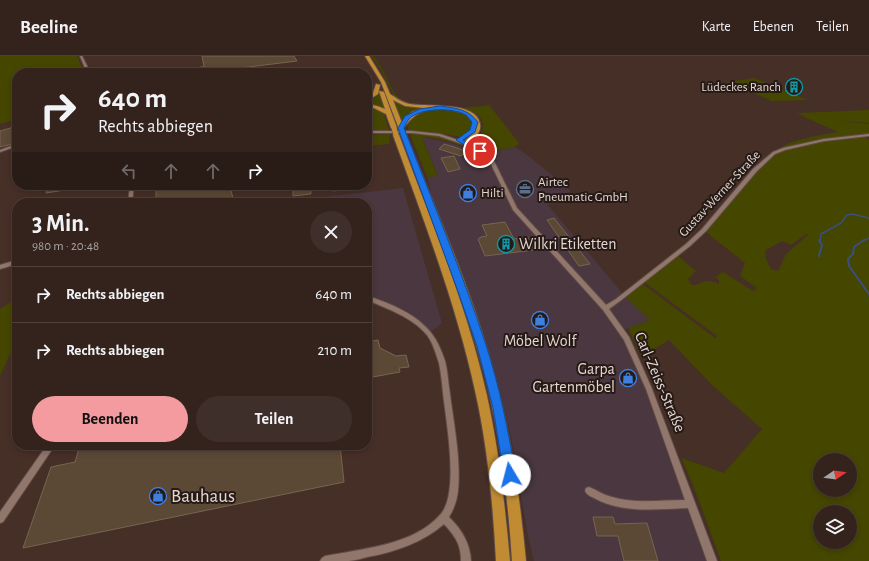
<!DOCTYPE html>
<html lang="de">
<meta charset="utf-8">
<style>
:root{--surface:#34231d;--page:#3f2f2a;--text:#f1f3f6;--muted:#a9a4a4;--line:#4e403b;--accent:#f49b9f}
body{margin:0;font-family:"Alegreya Sans",sans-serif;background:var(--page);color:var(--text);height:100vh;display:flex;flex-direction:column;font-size:15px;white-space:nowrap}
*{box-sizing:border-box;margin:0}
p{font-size:13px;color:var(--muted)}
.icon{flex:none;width:22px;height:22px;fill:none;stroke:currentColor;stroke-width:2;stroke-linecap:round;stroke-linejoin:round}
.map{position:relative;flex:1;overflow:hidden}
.side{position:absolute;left:12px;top:142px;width:360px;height:252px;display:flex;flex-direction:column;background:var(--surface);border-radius:16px;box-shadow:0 2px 6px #0003,0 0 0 1px var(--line)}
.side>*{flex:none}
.hud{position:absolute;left:12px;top:12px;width:360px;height:122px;border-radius:16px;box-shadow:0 2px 6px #0003,0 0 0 1px var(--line);background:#34231d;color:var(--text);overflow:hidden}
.needle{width:26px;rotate:77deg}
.buttons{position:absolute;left:813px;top:397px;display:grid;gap:8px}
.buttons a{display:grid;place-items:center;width:44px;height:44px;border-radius:50%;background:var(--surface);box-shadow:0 2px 6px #0003,0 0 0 1px var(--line);font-size:20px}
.pin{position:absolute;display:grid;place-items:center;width:34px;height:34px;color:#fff;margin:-17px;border:2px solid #fff;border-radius:50%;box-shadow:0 1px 4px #0007}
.me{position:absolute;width:44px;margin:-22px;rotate:352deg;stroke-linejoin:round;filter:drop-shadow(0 0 3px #0008)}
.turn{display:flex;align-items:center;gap:14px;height:84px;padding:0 20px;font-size:18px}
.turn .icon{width:52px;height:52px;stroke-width:2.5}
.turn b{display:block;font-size:28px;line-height:34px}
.lanes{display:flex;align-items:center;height:38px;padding:0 20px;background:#0003;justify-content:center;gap:20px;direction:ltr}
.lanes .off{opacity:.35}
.round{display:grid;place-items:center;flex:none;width:42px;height:42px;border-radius:21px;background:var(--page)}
.headline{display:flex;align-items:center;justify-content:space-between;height:68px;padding:0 20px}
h1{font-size:24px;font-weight:600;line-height:30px}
.cta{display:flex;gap:8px;margin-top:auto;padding:8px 20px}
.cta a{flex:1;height:46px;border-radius:24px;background:var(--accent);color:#111;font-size:16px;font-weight:600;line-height:46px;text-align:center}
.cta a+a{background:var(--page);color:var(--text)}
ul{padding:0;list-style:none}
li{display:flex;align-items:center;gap:12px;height:56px;padding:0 20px;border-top:1px solid var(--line)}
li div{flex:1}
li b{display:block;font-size:15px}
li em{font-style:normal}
header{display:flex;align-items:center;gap:24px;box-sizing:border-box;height:56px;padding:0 20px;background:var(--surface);border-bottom:1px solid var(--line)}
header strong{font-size:19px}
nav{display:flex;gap:22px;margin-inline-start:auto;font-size:14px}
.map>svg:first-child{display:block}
.commercial{fill:#4a3740}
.green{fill:#454600;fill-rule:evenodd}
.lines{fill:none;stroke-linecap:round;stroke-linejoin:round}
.stream-far1{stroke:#394f82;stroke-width:1.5}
.stream{stroke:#394f82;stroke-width:2}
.building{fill:#5b4936;stroke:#776451}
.minor-casing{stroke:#604c45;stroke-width:2}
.highway-casing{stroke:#604c45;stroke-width:2}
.minor{fill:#91766c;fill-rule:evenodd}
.highway{fill:#c08b33;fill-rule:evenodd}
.highway-bridge-casing{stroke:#604c45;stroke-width:6;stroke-linecap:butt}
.highway-bridge{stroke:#c08b33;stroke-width:5}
.route{fill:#1a73e8;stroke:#114b97}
.labels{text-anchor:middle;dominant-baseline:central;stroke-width:4;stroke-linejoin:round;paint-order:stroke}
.far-poi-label{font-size:13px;fill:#e6d6d1;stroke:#251a16;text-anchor:start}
.far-street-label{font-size:13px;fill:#e6d6d1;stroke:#251a16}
.poi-label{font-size:16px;fill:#e6d6d1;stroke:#251a16;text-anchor:start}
.street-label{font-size:16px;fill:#e6d6d1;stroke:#251a16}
.near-poi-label{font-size:19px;fill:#e6d6d1;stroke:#251a16;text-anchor:start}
</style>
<header>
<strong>Beeline</strong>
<nav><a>Karte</a><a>Ebenen</a><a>Teilen</a></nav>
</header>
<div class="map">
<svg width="869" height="505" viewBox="0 0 869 505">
<rect width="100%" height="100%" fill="#462f27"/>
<path class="commercial" d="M422,81L451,87L467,92L481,99L515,91L526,98L571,135L548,149L623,238L650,264L620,275L636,304L709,505H534L528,480L511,381L500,334L487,290L467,229L434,148L427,121L438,119Z
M403,132L442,267L431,276L418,263L405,254L367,239V147H271Z"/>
<path class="green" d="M0,0H77L84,17H17V63L0,68Z
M371,0H373C383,10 393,40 401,44C418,54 474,43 481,66C483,73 477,79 478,87L473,88L471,85L479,69L465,55L406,47L396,43L378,9Z
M754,22L808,44L772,45L727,26Z
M379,34L386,54L367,49V45L376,39Z
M393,43L406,50L426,52L409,58L402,67Z
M489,49L519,87L515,91L487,97L475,89L480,86C479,81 481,78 482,73C486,61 473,55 463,52Z
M367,50L375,51L383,55L389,74L367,75Z
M440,52C451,53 468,54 474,66L472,75L461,81L432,76L408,74L407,65C415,56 427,53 440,52Z
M869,54V67L837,65L869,68V78L827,82L780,93C788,84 825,78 838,76L793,56L804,60L798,57Z
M390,78L389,88L367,90V79Z
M410,78C434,78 464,82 481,100L475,101L474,99L476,97L475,95C459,88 440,82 422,81L438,120L427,121Z
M863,80L869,84V505H721L693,429L681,402L724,417L762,373L712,329L669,284L642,301L628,272L650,264L625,241L640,229H644L715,282L717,280L644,226L678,200L696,215L688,223C693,236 701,224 708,225C712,225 716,227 719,228V224L715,221L723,216L753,235L757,232L740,220L745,207L706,176C725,153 754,110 779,97C797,86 840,83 863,80ZM806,178L808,179L786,198L778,215L771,213L765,201L766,194L782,185L791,189ZM820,404H850V434H820ZM820,456H850V486H820Z
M17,242V283L0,320V253Z"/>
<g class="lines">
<path class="stream-far1" d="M820,185L821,178L841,167L847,159L852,158L869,162
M863,185L869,182"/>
<path class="stream" d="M864,184L854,191L853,198L848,203L849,210L869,238
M819,200L822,189L819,184"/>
</g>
<path class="building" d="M202,0H294L297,5L200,17V11H204Z
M17,70V87L0,91V75Z
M444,88L454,91L466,95L461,100L439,93Z
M454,100L460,113L448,116L441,102Z
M49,129H66L65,134L46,137Z
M156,129H230L233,143L213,147H156Z
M293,129H310L311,138L293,140Z
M332,129H356V132L333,135Z
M554,162L569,181L590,208L579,210L547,164Z
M505,166L514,183L528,181L534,194L485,200L478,183L481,181L487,180L482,169Z
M378,284L380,292L396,300L406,299L409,311L399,312L400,316L367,322V286Z
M80,389H144L143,394L164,389H340L344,426L23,492L51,411L75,406Z
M593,461H613L615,468L647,467L658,505H624L618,480H597Z"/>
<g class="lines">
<g class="minor-casing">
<path id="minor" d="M80,0H82L88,12L93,17H89L85,12Z
M367,75H412L440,78L473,89L494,105L517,152L606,249L616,243L686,188L702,173L753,113L773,96L783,92L824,83L869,78V80L824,85L785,94L775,98L757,115L706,175L690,190L620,245L609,253L629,281L652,333L717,505H707L688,452C657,453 623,458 594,442C590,440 587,439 585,435L586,432L589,431C597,434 603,439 612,441C635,448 661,444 685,444L646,333L624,284L603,254L513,154L490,106L471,91L439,80L412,77H367Z
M17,88V90L0,96V94Z
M130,129H134L132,147H128Z
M17,204V208L0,213V209Z
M367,240C390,247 417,258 432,278C438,286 442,296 445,305C448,316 448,327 450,338C454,370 461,403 458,435C457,444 454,453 449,461C462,474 470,487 471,505H461C461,488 455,480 444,468C422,487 395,496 367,501C361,503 355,504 349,505C340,505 330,505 320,505L322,502L325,500C362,493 414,489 440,459C460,438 446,365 443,337C442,327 441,317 439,307C436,298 433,287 427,279C412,261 388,253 367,244Z
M47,389H55L3,466L0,467V456Z"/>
</g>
<g class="highway-casing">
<path id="highway" d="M365,0H369L385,26L390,38C396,42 403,47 410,48C427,51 477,45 480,68C482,77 473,84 467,88H463V86C468,82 476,76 475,69C473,53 440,53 428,52V54C416,57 410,63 403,73H399L381,26ZM393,44L405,50L424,52L412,56L402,67Z
M376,28L380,29L378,38L367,45V41L373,37Z
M379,35L384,36L397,72L396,73L391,72L386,58L374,52H367V48L377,50L385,53Z
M396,77L399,79C431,165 467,250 487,340C499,394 505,450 510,505H496C493,449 488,394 476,339C457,250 424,165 393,79Z
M401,77L406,78C437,157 472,235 494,317C511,378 520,442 526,505H512C508,441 500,378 484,316C462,234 430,157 400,78Z"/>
</g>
<use href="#minor" class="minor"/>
<use href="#highway" class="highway"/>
<g class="highway-bridge-casing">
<path id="highway-bridge" d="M394,72L396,79
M401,72L403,78"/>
</g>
<use href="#highway-bridge" class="highway-bridge"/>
</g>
<path class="route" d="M440,50C456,52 468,53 478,66L475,76L463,84L482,94V97H478L456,84L470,74L472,66C470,64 468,61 466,59C453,51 419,52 409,63C407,66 405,69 404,72C432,144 462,216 486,289C500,332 508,375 516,419L514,423L510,425L506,423L504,419L493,352L477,290L456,230L398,72L405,60L420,53Z"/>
<defs>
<g id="building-ring" transform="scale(0.9)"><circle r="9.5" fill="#251a16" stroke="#0f9aa8" stroke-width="1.5"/><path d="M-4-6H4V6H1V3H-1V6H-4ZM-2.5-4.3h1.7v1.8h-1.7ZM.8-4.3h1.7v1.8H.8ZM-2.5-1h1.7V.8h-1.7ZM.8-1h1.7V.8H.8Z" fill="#0f9aa8"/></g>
<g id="office-ring" transform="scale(0.9)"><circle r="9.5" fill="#251a16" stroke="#5c6f8a" stroke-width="1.5"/><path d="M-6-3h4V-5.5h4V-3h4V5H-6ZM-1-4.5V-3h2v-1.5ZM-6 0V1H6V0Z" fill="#5c6f8a"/></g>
<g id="shop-ring" transform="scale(0.9)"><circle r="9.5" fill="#251a16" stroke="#3f7fe0" stroke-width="1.5"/><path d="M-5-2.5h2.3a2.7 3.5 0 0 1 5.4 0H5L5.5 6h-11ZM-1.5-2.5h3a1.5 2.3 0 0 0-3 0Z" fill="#3f7fe0"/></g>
</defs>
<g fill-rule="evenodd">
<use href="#building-ring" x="794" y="31"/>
<use href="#office-ring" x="525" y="133"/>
<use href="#shop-ring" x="468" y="137"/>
<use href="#building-ring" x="506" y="188"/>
<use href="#shop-ring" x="540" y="264"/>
<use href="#shop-ring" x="628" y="322"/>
<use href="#shop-ring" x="158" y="440"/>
</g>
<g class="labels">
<g class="far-poi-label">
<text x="781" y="31" text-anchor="end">Lüdeckes Ranch</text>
<text x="538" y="126">Airtec<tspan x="538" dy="15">Pneumatic GmbH</tspan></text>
<text x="481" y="137">Hilti</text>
</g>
<g class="far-street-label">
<text transform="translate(720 138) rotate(-47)">Gustav-Werner-Straße</text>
</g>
<g class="poi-label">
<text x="519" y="188">Wilkri Etiketten</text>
<text x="540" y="285" text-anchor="middle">Möbel Wolf</text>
<text x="615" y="313" text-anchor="end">Garpa<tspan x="615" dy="18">Gartenmöbel</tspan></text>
</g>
<g class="street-label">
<text transform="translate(660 326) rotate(67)">Carl-Zeiss-Straße</text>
</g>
<g class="near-poi-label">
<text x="171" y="440">Bauhaus</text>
</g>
</g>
</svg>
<div class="buttons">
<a><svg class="needle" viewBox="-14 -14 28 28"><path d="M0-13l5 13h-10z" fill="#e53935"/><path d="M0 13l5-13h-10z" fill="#a9a4a4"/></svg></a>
<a><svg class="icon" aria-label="layers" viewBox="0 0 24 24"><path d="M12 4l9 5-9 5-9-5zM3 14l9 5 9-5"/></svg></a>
</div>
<div class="pin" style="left:480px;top:95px;background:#d93025"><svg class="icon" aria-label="arrive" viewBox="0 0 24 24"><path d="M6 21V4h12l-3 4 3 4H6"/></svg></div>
<svg class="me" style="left:510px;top:419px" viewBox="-20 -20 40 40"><circle r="19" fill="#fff"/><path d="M0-13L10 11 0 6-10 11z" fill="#1a73e8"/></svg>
<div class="hud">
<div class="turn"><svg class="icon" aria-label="right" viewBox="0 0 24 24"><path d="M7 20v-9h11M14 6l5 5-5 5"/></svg><div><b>640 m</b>Rechts abbiegen</div></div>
<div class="lanes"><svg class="icon off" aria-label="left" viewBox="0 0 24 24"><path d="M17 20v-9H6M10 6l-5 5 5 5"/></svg><svg class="icon off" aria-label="ahead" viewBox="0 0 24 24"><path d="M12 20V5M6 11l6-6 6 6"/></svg><svg class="icon off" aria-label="ahead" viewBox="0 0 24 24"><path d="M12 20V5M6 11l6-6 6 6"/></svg><svg class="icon" aria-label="right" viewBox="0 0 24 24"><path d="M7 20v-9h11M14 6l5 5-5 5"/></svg></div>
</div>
<section class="side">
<div class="headline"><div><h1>3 Min.</h1><p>980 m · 20:48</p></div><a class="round"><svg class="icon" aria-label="close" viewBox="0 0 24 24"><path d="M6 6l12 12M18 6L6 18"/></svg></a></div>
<ul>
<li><svg class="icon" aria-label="right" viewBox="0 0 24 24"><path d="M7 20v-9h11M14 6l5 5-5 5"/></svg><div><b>Rechts abbiegen</b></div><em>640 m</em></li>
<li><svg class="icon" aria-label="right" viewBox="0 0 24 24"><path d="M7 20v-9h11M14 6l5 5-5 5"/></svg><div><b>Rechts abbiegen</b></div><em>210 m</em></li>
</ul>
<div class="cta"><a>Beenden</a><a>Teilen</a></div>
</section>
</div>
